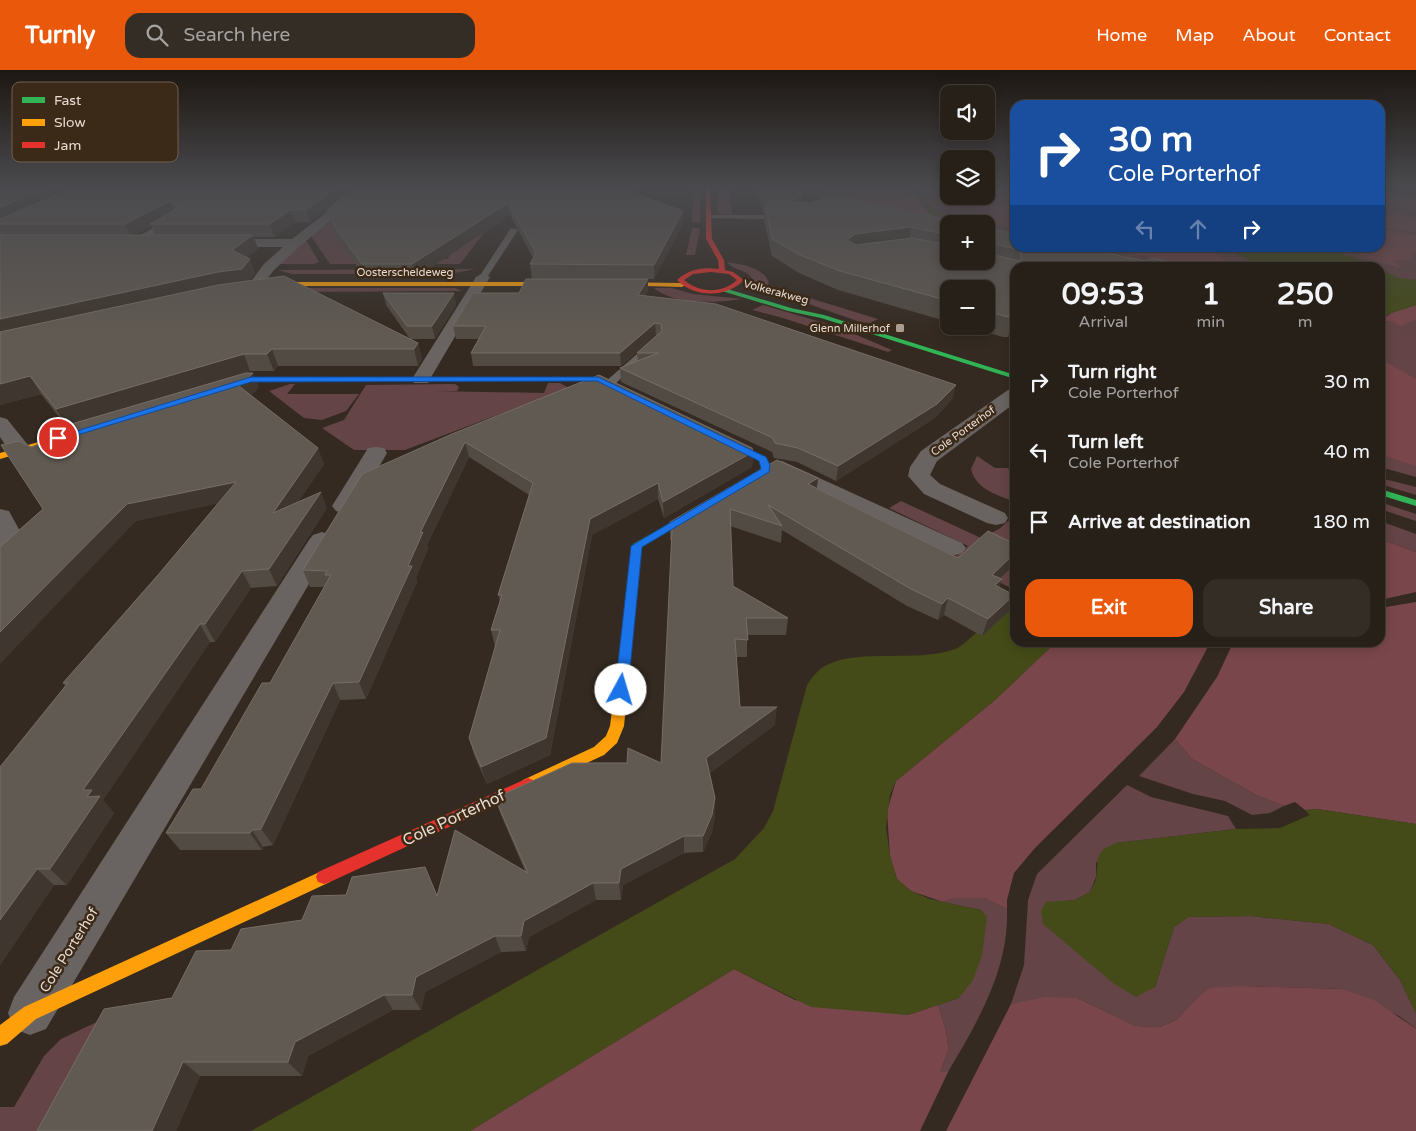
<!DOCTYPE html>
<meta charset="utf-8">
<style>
:root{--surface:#272019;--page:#332d26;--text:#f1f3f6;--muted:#a4a3a2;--line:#433e38;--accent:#ea580c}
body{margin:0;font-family:"Varela Round",sans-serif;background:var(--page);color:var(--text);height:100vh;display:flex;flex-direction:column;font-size:19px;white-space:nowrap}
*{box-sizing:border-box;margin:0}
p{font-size:16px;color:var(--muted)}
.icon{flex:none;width:28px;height:28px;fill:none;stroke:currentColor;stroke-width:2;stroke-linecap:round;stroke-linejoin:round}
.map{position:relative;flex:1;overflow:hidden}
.panel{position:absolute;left:1010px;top:192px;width:375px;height:385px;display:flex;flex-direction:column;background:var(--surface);border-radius:15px;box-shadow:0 2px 12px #0003,0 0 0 1px var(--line)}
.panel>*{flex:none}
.top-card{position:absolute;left:1010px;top:30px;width:375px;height:152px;border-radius:15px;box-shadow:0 2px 12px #0003,0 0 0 1px var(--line);background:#1a4fa0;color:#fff;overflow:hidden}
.tools{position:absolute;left:940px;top:15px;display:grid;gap:10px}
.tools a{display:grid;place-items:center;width:55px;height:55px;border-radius:10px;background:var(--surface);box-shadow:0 2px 12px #0003,0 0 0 1px var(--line);font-size:25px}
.pin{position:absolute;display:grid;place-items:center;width:42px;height:42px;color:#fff;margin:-21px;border:2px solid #fff;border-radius:50%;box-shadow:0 1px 5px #0007}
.me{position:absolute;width:55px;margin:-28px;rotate:6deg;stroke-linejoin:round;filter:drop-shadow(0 0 4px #0008)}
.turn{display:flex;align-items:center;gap:18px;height:105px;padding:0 15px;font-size:22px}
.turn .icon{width:65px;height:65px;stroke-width:2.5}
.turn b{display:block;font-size:35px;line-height:42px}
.lanes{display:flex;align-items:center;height:48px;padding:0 15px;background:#0003;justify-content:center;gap:25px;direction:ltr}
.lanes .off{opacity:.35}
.eta{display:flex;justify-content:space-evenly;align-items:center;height:85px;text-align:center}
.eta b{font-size:30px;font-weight:700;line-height:35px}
.button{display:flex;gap:10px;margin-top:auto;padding:10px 15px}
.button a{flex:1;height:58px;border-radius:15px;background:var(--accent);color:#fff;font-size:20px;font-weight:700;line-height:58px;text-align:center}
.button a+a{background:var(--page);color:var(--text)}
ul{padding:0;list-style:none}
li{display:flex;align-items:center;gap:15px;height:70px;padding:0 15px}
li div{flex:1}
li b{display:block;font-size:19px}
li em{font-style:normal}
header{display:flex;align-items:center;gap:30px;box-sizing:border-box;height:70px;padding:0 25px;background:var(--accent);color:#fff}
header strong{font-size:24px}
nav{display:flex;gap:28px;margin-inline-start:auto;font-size:18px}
.search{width:350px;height:45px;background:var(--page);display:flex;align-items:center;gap:12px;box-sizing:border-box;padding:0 18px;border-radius:15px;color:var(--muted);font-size:19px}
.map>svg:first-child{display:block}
.green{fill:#644446}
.forest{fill:#79474b}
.water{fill:#444b18}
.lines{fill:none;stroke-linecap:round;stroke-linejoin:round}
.lane{fill:#696461;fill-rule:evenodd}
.street{fill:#696461;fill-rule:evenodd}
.fast{fill:#30b455;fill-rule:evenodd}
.slow{fill:#ff9f0a;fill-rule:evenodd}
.jam{fill:#e5322d;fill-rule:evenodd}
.wall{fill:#514b43;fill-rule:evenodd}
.shaded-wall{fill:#3f372f}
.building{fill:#615a52;stroke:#766e66}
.route{fill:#1a73e8;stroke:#114b97}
.poi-dot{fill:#a89d93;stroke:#3c2a19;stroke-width:2}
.labels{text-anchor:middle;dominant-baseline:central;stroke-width:5;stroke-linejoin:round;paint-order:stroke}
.far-street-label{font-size:11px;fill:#e7dbd1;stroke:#3c2a19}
.far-poi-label{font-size:11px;fill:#e7dbd1;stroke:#3c2a19;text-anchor:end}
.street-label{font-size:14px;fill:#e7dbd1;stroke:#3c2a19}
.near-street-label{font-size:16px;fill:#e7dbd1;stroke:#3c2a19}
.key{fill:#3c2a19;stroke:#6f5f50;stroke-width:1}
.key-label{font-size:14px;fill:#e7dbd1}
</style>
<header>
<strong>Turnly</strong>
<div class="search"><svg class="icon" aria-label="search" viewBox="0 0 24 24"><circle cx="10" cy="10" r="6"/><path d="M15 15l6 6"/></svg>Search here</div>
<nav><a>Home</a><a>Map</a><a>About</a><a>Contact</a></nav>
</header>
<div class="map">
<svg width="1416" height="1061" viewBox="0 0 1416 1061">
<rect width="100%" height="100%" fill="#342a21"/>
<path class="green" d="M369,118L337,165L353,189H447L466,164H483L460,194H330L311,166Z
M693,118H700V152H692Z
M717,118H729L732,145L718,143Z
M827,118H949V126H986V118H1015V167L986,160V154H958L832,124Z
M1380,122L1416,126V210L1399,209L1380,204V198L1369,197L1301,178H1380Z
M692,158H700L695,185H686Z
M306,170L319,192L313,194H279Z
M1061,178H1231L1260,197H1178L1115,185Z
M727,192C741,194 765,198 769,213L764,219C750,215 756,212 749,205C742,199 733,200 727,192Z
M475,199L450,204H292L278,200Z
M280,218H455L462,221L295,222Z
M654,218H672L693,224L742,229C718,233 673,235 654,218Z
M793,222L803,226L878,249L870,253L860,252L783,225Z
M763,235L838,257L892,280L888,282L783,248L752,240Z
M1416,235V407L1380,397V249Z
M548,313H560L569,318L405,380H354L322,358L344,350L366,315L455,314L459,317L457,321H434L544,323Z
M290,314H295L287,324H359L346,341L322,350L304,348L269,321Z
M977,386L995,398H1008L1011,402H1015V432C998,425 975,419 971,399Z
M1380,408L1416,417V425L1380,414Z
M901,431L981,468L999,459L1015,445V520L953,489L968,476L889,438Z
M1380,432L1416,444V451L1380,439Z
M1380,451L1416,464V482L1380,469Z
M1175,669L1192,689L1256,725L1284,736L1270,743L1252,745L1225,731L1193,724L1139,706Z
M1127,715L1151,727L1228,746L1236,759L1116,773L1096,793V807L1090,822L1075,830L1046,833L1155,917L1174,857L1188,847L1251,846L1329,854L1373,875L1400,910L1416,943V959L1399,946L1342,919L1243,916L1198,927L1176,950L1160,957L1136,956L1077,928L1011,934L1024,895L1028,830L1037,804Z
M954,828H984L1007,839C1009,900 978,951 948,1002H940L949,979L945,957L938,935L959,928L981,840L943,832Z
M103,949L41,1061H0V1037H14L44,986L61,969Z"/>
<path class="forest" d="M824,118H907L906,122L916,126L930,145L832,123Z
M986,118H1015V133L971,126H986Z
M938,122L949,123V126H964L1015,134V159C994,154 938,150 938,122Z
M1380,127L1416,131V142L1380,129Z
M1380,136L1416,150V162L1380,157Z
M1380,159L1416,165V181L1410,189L1394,191L1401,198L1361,187V184L1343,178H1380Z
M1104,178H1207L1232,194L1228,197L1193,196Z
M1416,235V249L1401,256L1391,251H1380L1391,243Z
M1380,289L1416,309V396L1380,384Z
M1380,469L1416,482V522L1380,530Z
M1416,532V754L1317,739L1305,740L1295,732L1284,736L1256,725L1192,689L1175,669L1217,607L1233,573L1380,572V538Z
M1055,573H1210L1184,622L1157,657L1035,778L1014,803L1007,830V839L984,828H954L943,832L911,821L897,809L890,786L887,741L896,711L995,630Z
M734,899L795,930L908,945L938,935L945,957L949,979L940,1002H948L920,1061H470Z
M1243,916L1342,919L1374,930L1416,959V1061H946L1011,934L1045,927L1077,928L1136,956L1160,957L1176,950L1198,927L1210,918Z"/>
<path class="water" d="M803,118H824L832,123L930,145L916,126L905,120L907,118H917L940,147L965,154H949L826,129Z
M1227,178C1283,177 1328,173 1378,197H1260Z
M1380,199L1399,208L1416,210V235L1391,243L1380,249Z
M1015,519V572L1055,573L995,630L896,711L890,725L886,757L890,786L897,809L911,821L930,829L981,840L987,847L982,885L973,910L959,928L908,945L811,937L734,899L470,1061H251L735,789L764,758L773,741L807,615C813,606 819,598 829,594C861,579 914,592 952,580C961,578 970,568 977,562L981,566L1008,540Z
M1317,739L1416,754V943L1400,910L1373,875L1329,854L1251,846L1189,847L1174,857L1155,917L1136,927L1113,913L1043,854L1041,841L1046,832L1075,830L1090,822C1092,817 1096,812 1096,807C1100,786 1093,783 1116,773L1236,759L1280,758L1310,745L1305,740Z"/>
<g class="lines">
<path class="lane" d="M708,145H763L767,147L763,149L706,148Z
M511,158L518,160L486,209H480L479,207Z
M653,270L658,273L657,275L613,316H605V312Z"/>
<path class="street" d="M358,118H369L300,176L274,200L258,221L253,222L246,218L264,194L283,177H219L213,173L219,169H292Z
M1397,118H1415L1410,121H1398Z
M175,145L179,146L181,149L179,152L138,176H128L127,173Z
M483,203L490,207L430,309L428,313H414L412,309L476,207Z
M1015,318V333L937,391L930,405L940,414L1005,443L1008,448L1005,453L996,455L987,453L924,424L908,406L910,397L921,381L1008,320Z
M0,347L7,349L28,375L31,380L28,385L20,386L12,385L0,367Z
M376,377L384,378L387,383L356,436L352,441L344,443L336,441L332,436L365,383L368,378Z
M782,391L962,473L966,478L962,483L953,486L944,483L774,403L771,398L774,393Z
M0,439L9,441L21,463L9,476L0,479Z
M322,462L331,465L335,470L46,959L30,965L14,959L8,943L14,927L309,470L313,465Z"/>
<path class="fast" d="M724,218L791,238L824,245L1015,305V309L821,248L788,241L722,221L721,220Z
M489,307H598L628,322L621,324L597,311H489Z
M719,365L766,387L771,400L769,402L740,419H734V415L761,399L759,390L716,370V366Z
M1380,419L1416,430V436L1380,425Z
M702,435L705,436L707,438L705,440L642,477L640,498L635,501L631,500L630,498L633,474Z"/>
<path class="slow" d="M293,212H561L564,214L561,216H293L264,219L261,217Z
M611,212L682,213L685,215L682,217L609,215V213Z
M251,307H492L496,309L492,311H252L219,321L215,319Z
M42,371L46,374L45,376L0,389V383Z
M635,495L640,498L624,656L617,673L604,685L533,718L528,720L523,718L521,714L523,710L594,677L606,666L610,656L630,498Z
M324,800L330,802L332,807L330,812L36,949L7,974L0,976V955L24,937Z"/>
<path class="jam" d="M706,118H710L712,169L724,190L725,200L733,202L744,210C726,228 695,228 677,210C689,199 703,197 719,199L718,190L706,169ZM711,202L729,204L737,210C722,224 699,223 684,210L693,204Z
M528,708L533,710L535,714L533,718L330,812L324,814L318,812L316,807L318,802Z"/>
</g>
<path class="wall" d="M0,118H646L628,121L683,154L654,209H532L530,194L533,188L510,145L415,208H366L338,170L331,153L327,140L342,128L310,152H295L274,167H254L258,179L247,187L255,203L249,211L418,273L422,289L418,296H278L274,301H250L226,309L259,317L251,325L324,394L298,432L327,438L277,516L251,518L215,572H210L103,730L114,743L67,815H54L0,895V697L65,616L63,613L158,505L218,433L136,451L43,439L31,377L73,364L69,356L67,357L41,324L0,335ZM151,156L155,165H134Z
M757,118H800L803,125V132L807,134L949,154V191H986V156L993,159L1146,191L1182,195L1015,198V264L1008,267H1003L965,256H986V219H949V252L838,220L799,203L772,186L764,150V144L763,143Z
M648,209V221L645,226L953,328L935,348L836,411L797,392L774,388L772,382L621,312L620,298L638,291L637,283L656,266L621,296H473L471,283L479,269H456L453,256L519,223Z
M383,223H454L456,235L435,269H410L386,235Z
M452,364L753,382L752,397L664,448L658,429L592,465L550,685L487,714L474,685L469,668L495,577L491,560L500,531L498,525L529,425L469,387L427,475L428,479L416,507L417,512L366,629L340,630L273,775L263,777L262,780H180L166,763L201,719L270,613L324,517H310L303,500Z
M818,408L817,418L1002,509L999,517L1008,542L982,566L944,545L938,550L907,536L782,460L781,473L730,456L733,516L788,548L786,565H747V587H736L740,637L775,655L710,703L715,728V745L712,762L703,782L684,783L623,815L621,830H596L529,867L526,881L501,882L425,922L421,940H393L308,986L302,1006H200L176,1061L172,928L231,880L302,850L346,825L432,813L437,825L525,801L501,745L495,728L661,693L672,472L670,469V452Z"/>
<path class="shaded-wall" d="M48,118H82L0,153V137Z
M336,118H355L310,152L306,140Z
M607,118H646L608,125Z
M803,125L802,141L792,145L793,130Z
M170,131L175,143L150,154L151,156L131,167L125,154Z
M508,133L510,145L415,208L412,194Z
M290,140L295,152L274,167L270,154Z
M683,141V154L654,209V195Z
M911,157L909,173L853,181L847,170L855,164Z
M253,165L258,179L238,194L232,180Z
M250,189L255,203L247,213L0,267V249Z
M648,209V221L639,236L638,225Z
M454,223L456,235L435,269L432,256Z
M1013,247H1015V264L1008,267Z
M655,253L656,266L621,296L620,283Z
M418,273L422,289L418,296L414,279Z
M272,279L278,296L274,301L267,284Z
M244,284L250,301L67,357L56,339Z
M253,303L259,317L246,330L239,316Z
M30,306L41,324L0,335V314Z
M956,315L953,328L935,348L836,411L838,396Z
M465,372L469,387L427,475L428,479L416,507L417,512L366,629L359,612L408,496L420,463Z
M318,378L324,394L280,459L273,443Z
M753,382L752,397L664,448L663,432Z
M818,408L816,423L808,414Z
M236,412L244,428L136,451L0,594V562L127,434Z
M658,413V429L592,465L550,685L487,714L481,697L590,449Z
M321,422L327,438L277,516L269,499Z
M1015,483V494L987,521L992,505Z
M242,501L251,518L215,572L205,554Z
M1002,509L996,526L995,515Z
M1014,525L1008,542L982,566L988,549Z
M948,528L944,545L938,550L942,534Z
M200,554L210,572L103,730L114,743L67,815L50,799L87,727L83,720Z
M333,613L340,630L273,775L261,759Z
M777,637L775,655L707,705L706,688Z
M715,728V745L712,762L703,782V766Z
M252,760L263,777L262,780L250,763Z
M684,766V783L623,815L621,830L619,813L621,799Z
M37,799L54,815L0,895V850Z
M593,813L596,830L529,867L526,881L521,866L524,851Z
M495,866L501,882L425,922L421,940L412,925L416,907Z
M384,925L393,940L308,986L302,1006L288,992L295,972Z
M183,992L200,1006L176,1061H152Z"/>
<path class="building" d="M0,118H48L0,137Z
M73,118H336L306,140H290L270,154H150L175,140L177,135L170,131L125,154H0V149Z
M355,118H620L683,141L654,195L530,194L536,183L508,133L412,194H362L335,157L327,140Z
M761,118H800L803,125L793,130L794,133L806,132L807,134L835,125L950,150L974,148L983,154H949V165L911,157L855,164L847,170L856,175L912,168L949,175V191H986V183L1019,191L1021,189L1020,180L986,172V156L993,159L1015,164V178H1080L1146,191L1152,188L1182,195L1181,198H1015V247H1008L986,241V219H949V231L840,201L800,185L772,169L765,135L769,131L763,128Z
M0,165H253L232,180L250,189L242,199L218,202L0,249Z
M284,206L418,273L414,279H272L267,284H244L56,339L30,306L0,314V262L218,215Z
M526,209H648L638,225L716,234L956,315L937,334L838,396L798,378L775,373L773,368L620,298L658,283H637L662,261L661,254L655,253L620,283H471L486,256H453L473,223H519Z
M383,223H454L432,256H407Z
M246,303H253L239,316L318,378L273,443L321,422L269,499L242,501L205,554H200L83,720H92L87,727L100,726L50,799H37L0,850V697L68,613H63L158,505L236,412L127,434L0,562V477L43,439L1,375L19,371L31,377L74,363L68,355Z
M599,305L752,378L753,382L663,432L658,413L590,449L546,668L481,697L469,668L500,560H491L502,525H498L533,413L465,372L420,463L423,462L408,496H412L359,612L333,613L261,759L252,760L250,763H166L193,719H201L262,613H270L331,505H325L327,501L303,500L362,404L452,364Z
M777,390L818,408L808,414L958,488L988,461L1015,474V483L992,505L1002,509L995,515L1014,525L988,549L948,528L942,534L911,519L768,435L782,456L730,439L733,516L788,548H746L748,570L735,569L740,637H777L706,688L715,728L712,745L703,766H684L621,799L619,813H593L524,851L521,866H495L416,907L412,925H384L295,972L288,992H183L152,1061H37L104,939L172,928L196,881L231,880L241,859L302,850L312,826L346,825L352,807L425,797L437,826L455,760L528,803L495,728L572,693H627L628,678L661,693L672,460L670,452Z"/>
<linearGradient id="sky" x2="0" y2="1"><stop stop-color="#1d1712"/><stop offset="0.44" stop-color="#4a4a4e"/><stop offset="1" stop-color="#4a4a4e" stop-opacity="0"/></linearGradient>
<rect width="1416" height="266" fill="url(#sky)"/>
<path class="route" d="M598,307L766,387L770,395L769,402L642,477L628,620L621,625L615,620L631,476L761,399L759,391L597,311L251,312L61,370L54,368L251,307Z"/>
<rect class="poi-dot" x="895" y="253" width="10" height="10" rx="2.5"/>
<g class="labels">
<g class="far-street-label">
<text x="405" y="202">Oosterscheldeweg</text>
<text transform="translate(776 222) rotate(15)">Volkerakweg</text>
<text transform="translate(963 361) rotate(-36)">Cole Porterhof</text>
</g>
<g class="far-poi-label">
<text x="890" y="258">Glenn Millerhof</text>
</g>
<g class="street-label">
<text transform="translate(69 880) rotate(-58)">Cole Porterhof</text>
</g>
<g class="near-street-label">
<text transform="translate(454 748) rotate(-25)">Cole Porterhof</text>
</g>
</g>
<rect x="12" y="12" width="166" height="80" rx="8" class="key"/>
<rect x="22" y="27" width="23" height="6" fill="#30b455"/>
<rect x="22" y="49" width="23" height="7" fill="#ff9f0a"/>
<rect x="22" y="72" width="23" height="6" fill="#e5322d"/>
<g class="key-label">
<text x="54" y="35">Fast</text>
<text x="54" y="57">Slow</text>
<text x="54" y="80">Jam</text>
</g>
</svg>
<div class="tools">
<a><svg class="icon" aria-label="sound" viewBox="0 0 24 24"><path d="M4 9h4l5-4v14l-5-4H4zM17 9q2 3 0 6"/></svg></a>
<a><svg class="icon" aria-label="layers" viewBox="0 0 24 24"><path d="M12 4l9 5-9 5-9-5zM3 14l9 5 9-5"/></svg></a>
<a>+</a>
<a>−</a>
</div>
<div class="pin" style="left:58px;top:368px;background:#d93025"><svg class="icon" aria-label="arrive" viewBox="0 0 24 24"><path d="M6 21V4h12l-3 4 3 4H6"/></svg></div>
<svg class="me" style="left:621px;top:620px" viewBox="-20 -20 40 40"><circle r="19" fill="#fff"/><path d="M0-13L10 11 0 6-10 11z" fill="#1a73e8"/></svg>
<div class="top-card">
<div class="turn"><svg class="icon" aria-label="right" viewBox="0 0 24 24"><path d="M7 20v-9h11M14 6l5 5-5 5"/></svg><div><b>30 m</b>Cole Porterhof</div></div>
<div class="lanes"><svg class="icon off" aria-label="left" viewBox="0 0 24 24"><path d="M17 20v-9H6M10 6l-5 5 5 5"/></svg><svg class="icon off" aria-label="ahead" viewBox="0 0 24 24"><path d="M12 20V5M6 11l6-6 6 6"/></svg><svg class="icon" aria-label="right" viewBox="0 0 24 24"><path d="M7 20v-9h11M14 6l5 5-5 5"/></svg></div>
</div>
<section class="panel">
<div class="eta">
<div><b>09:53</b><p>Arrival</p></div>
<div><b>1</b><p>min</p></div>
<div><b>250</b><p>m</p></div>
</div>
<ul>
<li><svg class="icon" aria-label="right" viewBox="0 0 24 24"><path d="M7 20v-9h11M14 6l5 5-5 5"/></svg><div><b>Turn right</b><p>Cole Porterhof</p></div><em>30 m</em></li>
<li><svg class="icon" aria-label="left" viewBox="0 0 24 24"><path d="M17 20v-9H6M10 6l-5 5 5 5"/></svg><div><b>Turn left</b><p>Cole Porterhof</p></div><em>40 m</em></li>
<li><svg class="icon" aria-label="arrive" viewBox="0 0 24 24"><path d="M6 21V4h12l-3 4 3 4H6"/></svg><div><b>Arrive at destination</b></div><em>180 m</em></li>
</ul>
<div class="button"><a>Exit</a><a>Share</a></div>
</section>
</div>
